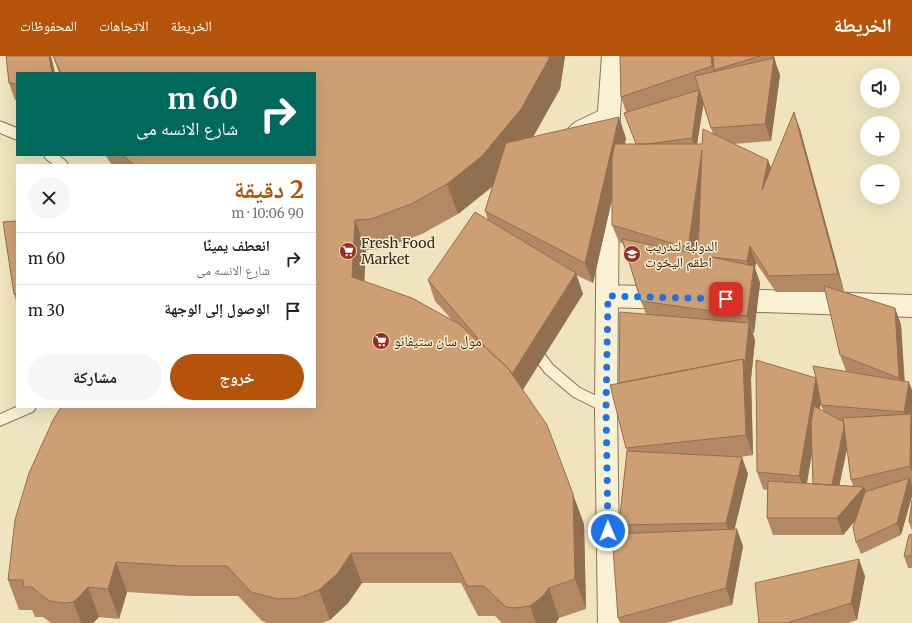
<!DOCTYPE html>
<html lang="ar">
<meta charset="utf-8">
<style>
:root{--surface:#fff;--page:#f6f6f6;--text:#202124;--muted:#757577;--line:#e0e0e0;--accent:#b45309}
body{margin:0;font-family:Merriweather,"Noto Naskh Arabic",serif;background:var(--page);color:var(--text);direction:rtl;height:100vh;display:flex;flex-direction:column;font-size:15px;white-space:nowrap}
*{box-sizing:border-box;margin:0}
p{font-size:13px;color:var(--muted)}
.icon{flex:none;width:22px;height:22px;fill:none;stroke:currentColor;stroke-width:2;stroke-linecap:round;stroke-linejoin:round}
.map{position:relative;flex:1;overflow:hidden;direction:ltr}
.panel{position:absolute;left:16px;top:108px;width:300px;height:244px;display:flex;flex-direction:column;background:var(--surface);border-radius:0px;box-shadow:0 4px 16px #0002;direction:rtl}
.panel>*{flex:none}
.top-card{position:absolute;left:16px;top:16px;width:300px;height:84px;border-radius:0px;box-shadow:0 4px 16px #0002;direction:rtl;background:#00695c;color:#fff;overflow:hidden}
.controls{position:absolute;left:860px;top:12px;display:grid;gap:8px}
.controls a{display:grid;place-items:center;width:40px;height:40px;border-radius:50%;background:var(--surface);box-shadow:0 4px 16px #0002;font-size:20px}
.pin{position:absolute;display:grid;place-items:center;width:34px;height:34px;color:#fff;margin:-17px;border-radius:8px;box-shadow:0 2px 6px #0006}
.me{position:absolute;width:44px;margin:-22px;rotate:359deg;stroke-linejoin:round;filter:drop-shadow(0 0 3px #0008)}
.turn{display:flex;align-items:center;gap:14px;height:84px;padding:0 12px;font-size:18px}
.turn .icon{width:52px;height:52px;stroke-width:2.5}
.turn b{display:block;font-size:28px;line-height:34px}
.round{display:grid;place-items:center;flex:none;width:42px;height:42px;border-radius:21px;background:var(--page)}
.headline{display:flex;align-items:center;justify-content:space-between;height:68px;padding:0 12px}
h1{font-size:24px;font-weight:700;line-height:30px;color:var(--accent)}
.cta{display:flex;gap:8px;margin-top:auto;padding:8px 12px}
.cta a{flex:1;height:46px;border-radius:24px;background:var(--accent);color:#fff;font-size:16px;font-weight:700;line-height:46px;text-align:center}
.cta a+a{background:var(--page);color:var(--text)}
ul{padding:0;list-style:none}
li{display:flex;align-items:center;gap:12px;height:52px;padding:0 12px;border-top:1px solid var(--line)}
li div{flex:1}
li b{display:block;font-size:15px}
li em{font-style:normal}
header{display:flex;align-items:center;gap:24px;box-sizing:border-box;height:56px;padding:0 20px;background:var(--accent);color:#fff}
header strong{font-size:19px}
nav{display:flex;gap:22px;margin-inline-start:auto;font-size:14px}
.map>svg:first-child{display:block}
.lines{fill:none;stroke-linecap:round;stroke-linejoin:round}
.lane-casing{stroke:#897457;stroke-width:13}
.street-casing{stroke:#897457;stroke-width:24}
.lane{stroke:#faf0d3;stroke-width:11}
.street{stroke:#faf0d3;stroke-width:22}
.wall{fill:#b28964;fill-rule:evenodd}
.shaded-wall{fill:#916f51}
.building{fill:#cf9f74;stroke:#916f51}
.route{stroke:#1a73e8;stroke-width:7;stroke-dasharray:0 12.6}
.labels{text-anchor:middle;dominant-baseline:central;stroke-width:3;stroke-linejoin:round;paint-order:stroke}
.poi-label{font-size:14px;fill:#372b1c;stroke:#f6edcf;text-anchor:start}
</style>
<header>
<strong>الخريطة</strong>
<nav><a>الخريطة</a><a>الاتجاهات</a><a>المحفوظات</a></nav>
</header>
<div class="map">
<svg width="912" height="567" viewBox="0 0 912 567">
<rect width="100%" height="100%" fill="#efe4bf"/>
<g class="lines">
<g class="lane-casing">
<path id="lane" d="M0,71L17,78
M569,79L578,71L609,56
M50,99L62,109
M533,292L549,313L576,336L606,351
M0,364L30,351"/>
</g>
<g class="street-casing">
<path id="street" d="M608,94L609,56L613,0
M608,132L606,351L609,567
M607,240L670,242
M729,244L912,250"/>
</g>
<use href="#lane" class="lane"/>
<use href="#street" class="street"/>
</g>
<path class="wall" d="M6,0H51L55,17H17V44H15L9,27Z
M53,0H565L560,33L532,81L626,82L625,88H636L626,56L621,41L620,0H774L776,8L780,19L771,85L734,88L768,104L771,112L800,73L844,235H842L895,252L901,269L905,326L912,334V428H911L912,440L901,479L861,498L856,486L854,466L843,479H773L767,462V434L763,433L757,416L816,322L846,315L840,299L826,236H776L756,207L755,212L760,227L754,277H753L755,284L751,323L753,399L740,401L748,418L734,473L743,490L732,549L666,567H620L618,562L622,477L619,469L627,395L626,392L619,327L646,258L641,245L624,188L619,186L612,169V143L593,227L576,219L583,238L523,334L584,468L586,553L559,562L556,567H502L495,560H478L461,527H362L348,547L330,564L322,567H267L262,565L238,540H190L127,536L119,563L99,561L93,567H51L43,561H35L32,554H19L8,524L315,351V109H112L105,99H315V17H59ZM703,47L713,78L702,88H697ZM493,130L485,155L488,164L428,224L435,245L452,264L364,225L366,194L382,193L422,178L458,158ZM699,173L698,198H696ZM821,346V349L824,356L820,353ZM847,391L851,424L853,430L839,429ZM812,397L813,428L807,427Z
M17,165V247L14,238Z
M912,444V475L909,466Z
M912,478V512H908L904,500Z
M865,520L857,564L848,567H759Z"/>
<path class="shaded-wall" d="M49,0H51L55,17H52Z
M549,0H565L560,33L532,83L493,130L458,158L447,128Z
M711,0H717L714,14L712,10Z
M772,0H774L776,8L780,19L771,85L765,68L774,4Z
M699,34L704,46L696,94L692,82Z
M794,56L800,73L844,235L838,218Z
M619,61L626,82L593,227L585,207Z
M702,94L708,111L694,209L688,192Z
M768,104L774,120L762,134Z
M355,164L366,194L363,251L352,221Z
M750,190L756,207L755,212L760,227L754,277L747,260L753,221L747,205Z
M576,217L583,238L518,341L511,320Z
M895,252L901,269L905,339L899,322Z
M749,267L755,284L751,323L745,307Z
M743,303L751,323L753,399L746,379Z
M816,322L822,339L805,437L799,420Z
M909,326L912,334V416L910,410V373L904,356Z
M845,367L850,379L837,441L832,429Z
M742,401L748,418L732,484L726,467Z
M909,422L912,429V440L901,479L897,467Z
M864,431L870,448L843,479L837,462Z
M573,438L584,468L586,553L575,523Z
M737,473L743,490L732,549L726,532Z
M351,497L362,527L348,547L330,564L319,534Z
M859,503L865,520L857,564L851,547Z
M116,506L127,536L119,563L108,533Z
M88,531L99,561L93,567H81L73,546Z
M549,532L559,562L556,567H536L530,550Z"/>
<path class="building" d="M6,0H49L52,17H17V28L9,27Z
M53,0H549V3L521,53L482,100L447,128L411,148L371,163L355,164L352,221L412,242L459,268L507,311L547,369L573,438L575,523L549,532L542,541L530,550L515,552L506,551L484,530H467L451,497H351L338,517L319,534L298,542L278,543L251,536L227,510H180L116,506L108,533L88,531L78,542L73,546L65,547L49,545L32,531H24L23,524H8L15,464L29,417L53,364L61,351H315V109H134L123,99H315V17H61Z
M620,0H711L712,10L621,41Z
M713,0H760L714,14Z
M774,2L765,68L711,72L695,20Z
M699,34L692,82L648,88H636L624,57Z
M794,56L838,218L769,220L750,190L747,205L711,201L754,210L747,260L641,245L622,183L698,198L702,94L688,192L612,169V101L615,88H702L703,73L768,104L762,134Z
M619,61L585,207L485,155L506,87Z
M475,156L576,217L512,318L507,311L487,293L428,224Z
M17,165V237L14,238L3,166Z
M824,230L895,252L899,322L840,299Z
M620,256L749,267L745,307L743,303L619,327Z
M743,303L746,379L626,392L610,329Z
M756,304L816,322L813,310L909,326L904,356L821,349L816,322L799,420L757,416Z
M814,350L844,366V370L832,429L813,428L811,367Z
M911,358L910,410L851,424L843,362Z
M627,395L742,401L726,467L619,469Z
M909,422L897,467L856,486L853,471L865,436Z
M768,425L864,431L837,462H767Z
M912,444V465L909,466Z
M737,473L726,532L618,562L612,478Z
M912,478V500H904L909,479Z
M859,503L851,547L787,567H759L755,527Z"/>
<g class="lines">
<path class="route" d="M608,475L606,352L608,240L726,243"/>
</g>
<defs>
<g id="supermarket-disc" transform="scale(0.9)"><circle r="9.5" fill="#9a2b25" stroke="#f6edcf"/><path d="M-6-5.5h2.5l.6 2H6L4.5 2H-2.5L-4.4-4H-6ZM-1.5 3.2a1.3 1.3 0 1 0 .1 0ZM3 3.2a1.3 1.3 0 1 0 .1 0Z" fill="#fff"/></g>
<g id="school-disc" transform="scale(0.9)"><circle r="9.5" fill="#9a2b25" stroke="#f6edcf"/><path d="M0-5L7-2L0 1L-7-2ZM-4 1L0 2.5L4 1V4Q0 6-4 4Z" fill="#fff"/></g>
</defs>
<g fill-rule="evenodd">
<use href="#supermarket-disc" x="348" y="195"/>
<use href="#school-disc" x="632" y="198"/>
<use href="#supermarket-disc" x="381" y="285"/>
</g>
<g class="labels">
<g class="poi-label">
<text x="361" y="187">Fresh Food<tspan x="361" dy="16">Market</tspan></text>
<text x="645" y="190">الدولبة لتدريب<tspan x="645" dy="16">اطقم اليخوت</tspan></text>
<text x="394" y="285">مول سان ستيفانو</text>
</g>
</g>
</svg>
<div class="controls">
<a><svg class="icon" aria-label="sound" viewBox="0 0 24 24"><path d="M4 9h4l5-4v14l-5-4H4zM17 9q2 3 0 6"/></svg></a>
<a>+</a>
<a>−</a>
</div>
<div class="pin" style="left:726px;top:243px;background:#d93025"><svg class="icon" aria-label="arrive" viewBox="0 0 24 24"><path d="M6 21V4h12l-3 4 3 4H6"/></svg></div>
<svg class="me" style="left:608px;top:475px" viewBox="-20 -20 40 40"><circle r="17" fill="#1a73e8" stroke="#fff" stroke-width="3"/><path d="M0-11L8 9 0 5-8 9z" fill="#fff"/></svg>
<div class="top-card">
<div class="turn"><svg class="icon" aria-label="right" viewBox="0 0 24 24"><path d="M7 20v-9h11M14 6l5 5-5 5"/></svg><div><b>60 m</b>شارع الانسه مى</div></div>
</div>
<section class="panel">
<div class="headline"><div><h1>2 دقيقة</h1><p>90 m · 10:06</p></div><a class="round"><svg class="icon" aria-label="close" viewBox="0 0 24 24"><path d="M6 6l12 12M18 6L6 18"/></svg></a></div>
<ul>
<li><svg class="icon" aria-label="right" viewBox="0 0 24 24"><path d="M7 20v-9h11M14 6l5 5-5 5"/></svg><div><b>انعطف يمينًا</b><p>شارع الانسه مى</p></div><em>60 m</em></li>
<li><svg class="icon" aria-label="arrive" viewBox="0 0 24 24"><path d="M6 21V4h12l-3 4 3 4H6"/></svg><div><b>الوصول إلى الوجهة</b></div><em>30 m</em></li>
</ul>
<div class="cta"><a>خروج</a><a>مشاركة</a></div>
</section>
</div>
